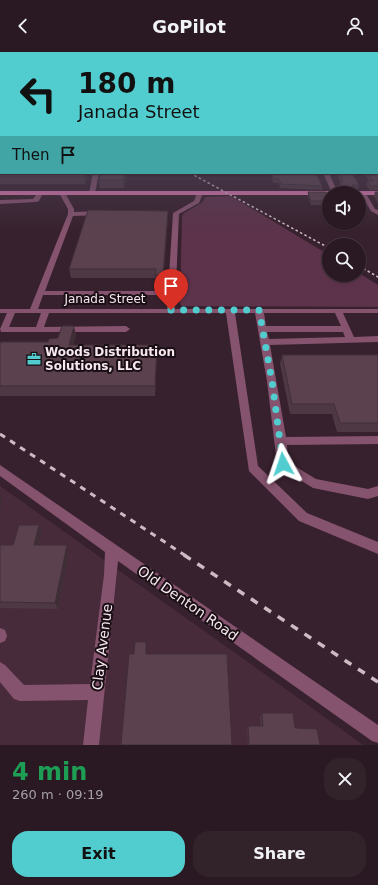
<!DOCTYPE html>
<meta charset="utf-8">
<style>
:root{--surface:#2a1922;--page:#32222a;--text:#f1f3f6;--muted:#a5a0a5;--line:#463840;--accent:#52cdcf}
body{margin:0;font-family:"DejaVu Sans",sans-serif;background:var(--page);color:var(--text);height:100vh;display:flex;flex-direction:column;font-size:15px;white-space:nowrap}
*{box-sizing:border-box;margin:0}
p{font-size:13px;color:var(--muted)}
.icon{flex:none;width:22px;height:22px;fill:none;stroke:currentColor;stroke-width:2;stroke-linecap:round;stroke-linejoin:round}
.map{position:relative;height:693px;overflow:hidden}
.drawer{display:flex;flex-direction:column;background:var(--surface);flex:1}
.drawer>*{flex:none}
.guide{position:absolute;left:0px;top:0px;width:378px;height:122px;box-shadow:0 1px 3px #0004,0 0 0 1px var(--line);background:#52cdcf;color:#111;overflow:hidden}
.tools{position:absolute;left:322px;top:134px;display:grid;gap:8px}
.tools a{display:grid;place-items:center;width:44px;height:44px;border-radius:50%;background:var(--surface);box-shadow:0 1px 3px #0004,0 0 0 1px var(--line);font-size:20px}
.pin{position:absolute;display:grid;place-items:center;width:34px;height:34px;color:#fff;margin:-41px -17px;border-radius:50% 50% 50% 0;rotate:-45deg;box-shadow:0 0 4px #0007}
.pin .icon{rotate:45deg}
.me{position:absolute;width:44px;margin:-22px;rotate:355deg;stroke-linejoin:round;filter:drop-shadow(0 0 3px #0008)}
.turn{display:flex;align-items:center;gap:14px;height:84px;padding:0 12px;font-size:18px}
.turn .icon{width:52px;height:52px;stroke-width:2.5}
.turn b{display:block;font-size:28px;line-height:34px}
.then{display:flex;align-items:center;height:38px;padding:0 12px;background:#0003;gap:8px;font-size:15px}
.round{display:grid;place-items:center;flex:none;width:42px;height:42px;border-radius:16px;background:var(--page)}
.headline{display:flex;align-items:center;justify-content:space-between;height:68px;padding:0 12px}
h1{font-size:24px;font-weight:700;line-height:30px;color:#1e9e55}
.cta{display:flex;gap:8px;margin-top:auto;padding:8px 12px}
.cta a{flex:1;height:46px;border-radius:16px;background:var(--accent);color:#111;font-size:16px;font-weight:700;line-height:46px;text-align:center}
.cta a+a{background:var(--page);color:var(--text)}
header{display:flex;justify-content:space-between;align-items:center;height:52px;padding:0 12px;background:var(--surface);font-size:18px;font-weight:700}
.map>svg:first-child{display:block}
.built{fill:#482b3b}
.green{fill:#5c334a}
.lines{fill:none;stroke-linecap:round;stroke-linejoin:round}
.minor{fill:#85536e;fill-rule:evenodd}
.major{fill:#df79b1;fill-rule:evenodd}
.rail-far2{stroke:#cdbbc4;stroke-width:1.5;stroke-dasharray:2.5 2.5;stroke-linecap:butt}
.rail-far1{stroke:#cdbbc4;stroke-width:3;stroke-dasharray:6 6;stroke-linecap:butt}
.rail{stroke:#cdbbc4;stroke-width:3.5;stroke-dasharray:8 8;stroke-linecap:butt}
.wall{fill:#4e3843}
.shaded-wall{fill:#402e37}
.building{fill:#5b414e;stroke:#402e37}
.route{stroke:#52cdcf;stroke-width:7;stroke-dasharray:0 12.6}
.labels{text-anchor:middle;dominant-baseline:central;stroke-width:4;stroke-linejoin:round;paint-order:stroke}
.street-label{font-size:12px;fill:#f8e8f0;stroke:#190f14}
.poi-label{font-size:12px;font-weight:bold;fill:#f8e8f0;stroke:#190f14;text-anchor:start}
.near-street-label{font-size:14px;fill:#f8e8f0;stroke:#190f14}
</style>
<header><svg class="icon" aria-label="back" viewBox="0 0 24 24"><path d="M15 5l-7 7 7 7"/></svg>GoPilot<svg class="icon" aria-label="person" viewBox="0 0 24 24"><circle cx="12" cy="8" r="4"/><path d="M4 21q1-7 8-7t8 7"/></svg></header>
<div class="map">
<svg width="378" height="693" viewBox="0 0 378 693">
<rect width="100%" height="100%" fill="#38212e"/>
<path class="built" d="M0,434L290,640L363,693H0Z"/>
<path class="green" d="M231,144L329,203V223H359V221L378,233V255L182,254L180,252L182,164L184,161L203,150L205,145Z"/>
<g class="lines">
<path class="minor" d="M0,83H1V85H0Z
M377,93H378V97H377Z
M377,109L378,110V115L377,114Z
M93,121H99L95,141L92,143L89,141Z
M323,121H329L338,141H332Z
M62,139L65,141L74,157V160L101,159L104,161L101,163L73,164L45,239H168L173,161L194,149L197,141L200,139L203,141L199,151L179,162L175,257H378V261H343L354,285L378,284V290L270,293L286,385L378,384V392L287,393L288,410L316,427L368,437L378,434V444L368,447L313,436L279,415L277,412L267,329L255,261H235L258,414L307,461L378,490V502L299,469L249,419L226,261H49L44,275L126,274L130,277L126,280H1L0,277L7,261H0V257H30L68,162V157L59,141ZM43,243H168L167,257H38ZM15,261H41L36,275H9ZM264,261H335L341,274H266ZM267,280H343L345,285L269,287Z
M38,140L43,141L39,149L36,150L0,152V148L33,147Z
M361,140H365L375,157L378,158V163L371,159L360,141Z
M0,413L378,673V691L372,689L118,509L99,693H83L88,648L20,649L14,647L0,630V610L5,613L24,633L90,632L104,523L105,500L0,424Z
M0,576L5,578L7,584L5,589L0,591Z"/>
<path class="major" d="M0,139H329L332,141H329V143H0Z
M359,139H378V143H359V141H356Z"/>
<path class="rail-far2" d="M190,121L329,196
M359,214L378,225"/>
<path class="rail-far1" d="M0,382L186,504"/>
<path class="rail" d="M184,503L378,630"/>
</g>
<path class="wall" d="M0,91H1V121H89L85,132H0V109L1,108H0Z
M271,121H316L322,134V138L280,136L279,131H273Z
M336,121H352L359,133L358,137H354L356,141H343L339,133L340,129Z
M364,121H377L378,123V138H370L366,133L367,129H369Z
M127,123L124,136H100L99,128Z
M308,140L329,144L328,153H311L308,144Z
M375,140H378V151L374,144Z
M168,167L163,232L156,231V226H71L69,217Z
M76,283L73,293H157V302L155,344H0V290H48L58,286Z
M282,303H378V380H337L332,362H290L280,312Z
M42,480L39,493L69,500L58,557L0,556V493H13Z
M262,661L295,676L320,693H248L247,678L248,674H261L260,665Z"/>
<path class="shaded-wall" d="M85,121H89L85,132L84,125Z
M125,121H126L127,123L124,136L123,128Z
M365,157L364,162L359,163V159Z
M168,159V167L163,232V223Z
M74,274L76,283L71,302L69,293Z
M157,293V302L155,344V334Z
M0,443L3,449L0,458Z
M39,473L42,480L37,499L34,493Z
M67,493L69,500L58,557L55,551Z
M146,590L147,595V607L146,602Z"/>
<path class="building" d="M0,91H1V101H0Z
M1,108V121H85L84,125H0V109Z
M101,121H125L123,128H99Z
M272,121H316L322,134L281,132L279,127H274Z
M339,121H352L359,133H352L356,141H346L340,129H343Z
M368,121H377L378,123V134H371L367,129H373Z
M308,140H326L329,149H311Z
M375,140H378V145Z
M359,146L365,157L359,159Z
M88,158L168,159L163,223H155L156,217H69Z
M62,274H74L69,293H157L155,334H0V290H48L49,287L58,286Z
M282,303H378V371H340L334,352H292Z
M19,473H39L34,493H67L55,551L0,550V493H13Z
M135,590H146V602H227L232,693H121L129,602H134Z
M262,661H293L295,676L317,677L320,693H249L248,674H263Z"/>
<linearGradient id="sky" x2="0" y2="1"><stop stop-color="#1f1219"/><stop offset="0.46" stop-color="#4d4357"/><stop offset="1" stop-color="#4d4357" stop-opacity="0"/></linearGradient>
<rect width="378" height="179" fill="url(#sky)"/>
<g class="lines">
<path class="route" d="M171,258H259L272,329L283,412"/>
</g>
<defs>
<g id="office-bare" transform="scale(1.08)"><path d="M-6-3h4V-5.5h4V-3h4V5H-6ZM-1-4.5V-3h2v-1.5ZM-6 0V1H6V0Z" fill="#52cdcf" stroke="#190f14" stroke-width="2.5" paint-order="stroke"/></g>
</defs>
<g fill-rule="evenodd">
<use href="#office-bare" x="34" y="307"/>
</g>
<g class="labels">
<g class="street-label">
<text x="105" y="247">Janada Street</text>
</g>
<g class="poi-label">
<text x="45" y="300">Woods Distribution<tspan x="45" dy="14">Solutions, LLC</tspan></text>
</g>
<g class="near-street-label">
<text transform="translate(188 551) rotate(35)">Old Denton Road</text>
<text transform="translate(102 595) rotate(-83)">Clay Avenue</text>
</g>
</g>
</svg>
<div class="tools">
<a><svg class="icon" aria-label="sound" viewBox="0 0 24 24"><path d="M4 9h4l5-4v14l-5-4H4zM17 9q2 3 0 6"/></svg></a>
<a><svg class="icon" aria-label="search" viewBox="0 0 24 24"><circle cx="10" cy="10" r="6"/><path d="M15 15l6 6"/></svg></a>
</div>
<div class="pin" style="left:171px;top:258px;background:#d93025"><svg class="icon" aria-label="arrive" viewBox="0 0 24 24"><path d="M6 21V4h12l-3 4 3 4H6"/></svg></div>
<svg class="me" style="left:283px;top:412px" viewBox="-20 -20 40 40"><path d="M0-17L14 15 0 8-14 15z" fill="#52cdcf" stroke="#fff" stroke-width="4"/></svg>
<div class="guide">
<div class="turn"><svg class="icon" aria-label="left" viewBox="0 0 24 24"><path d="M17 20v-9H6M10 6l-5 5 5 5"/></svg><div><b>180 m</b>Janada Street</div></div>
<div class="then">Then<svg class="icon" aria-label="arrive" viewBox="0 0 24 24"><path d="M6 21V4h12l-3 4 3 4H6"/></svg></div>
</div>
</div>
<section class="drawer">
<div class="headline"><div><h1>4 min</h1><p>260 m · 09:19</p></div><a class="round"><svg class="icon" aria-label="close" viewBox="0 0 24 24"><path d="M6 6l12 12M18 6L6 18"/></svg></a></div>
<div class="cta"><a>Exit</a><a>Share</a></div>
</section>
